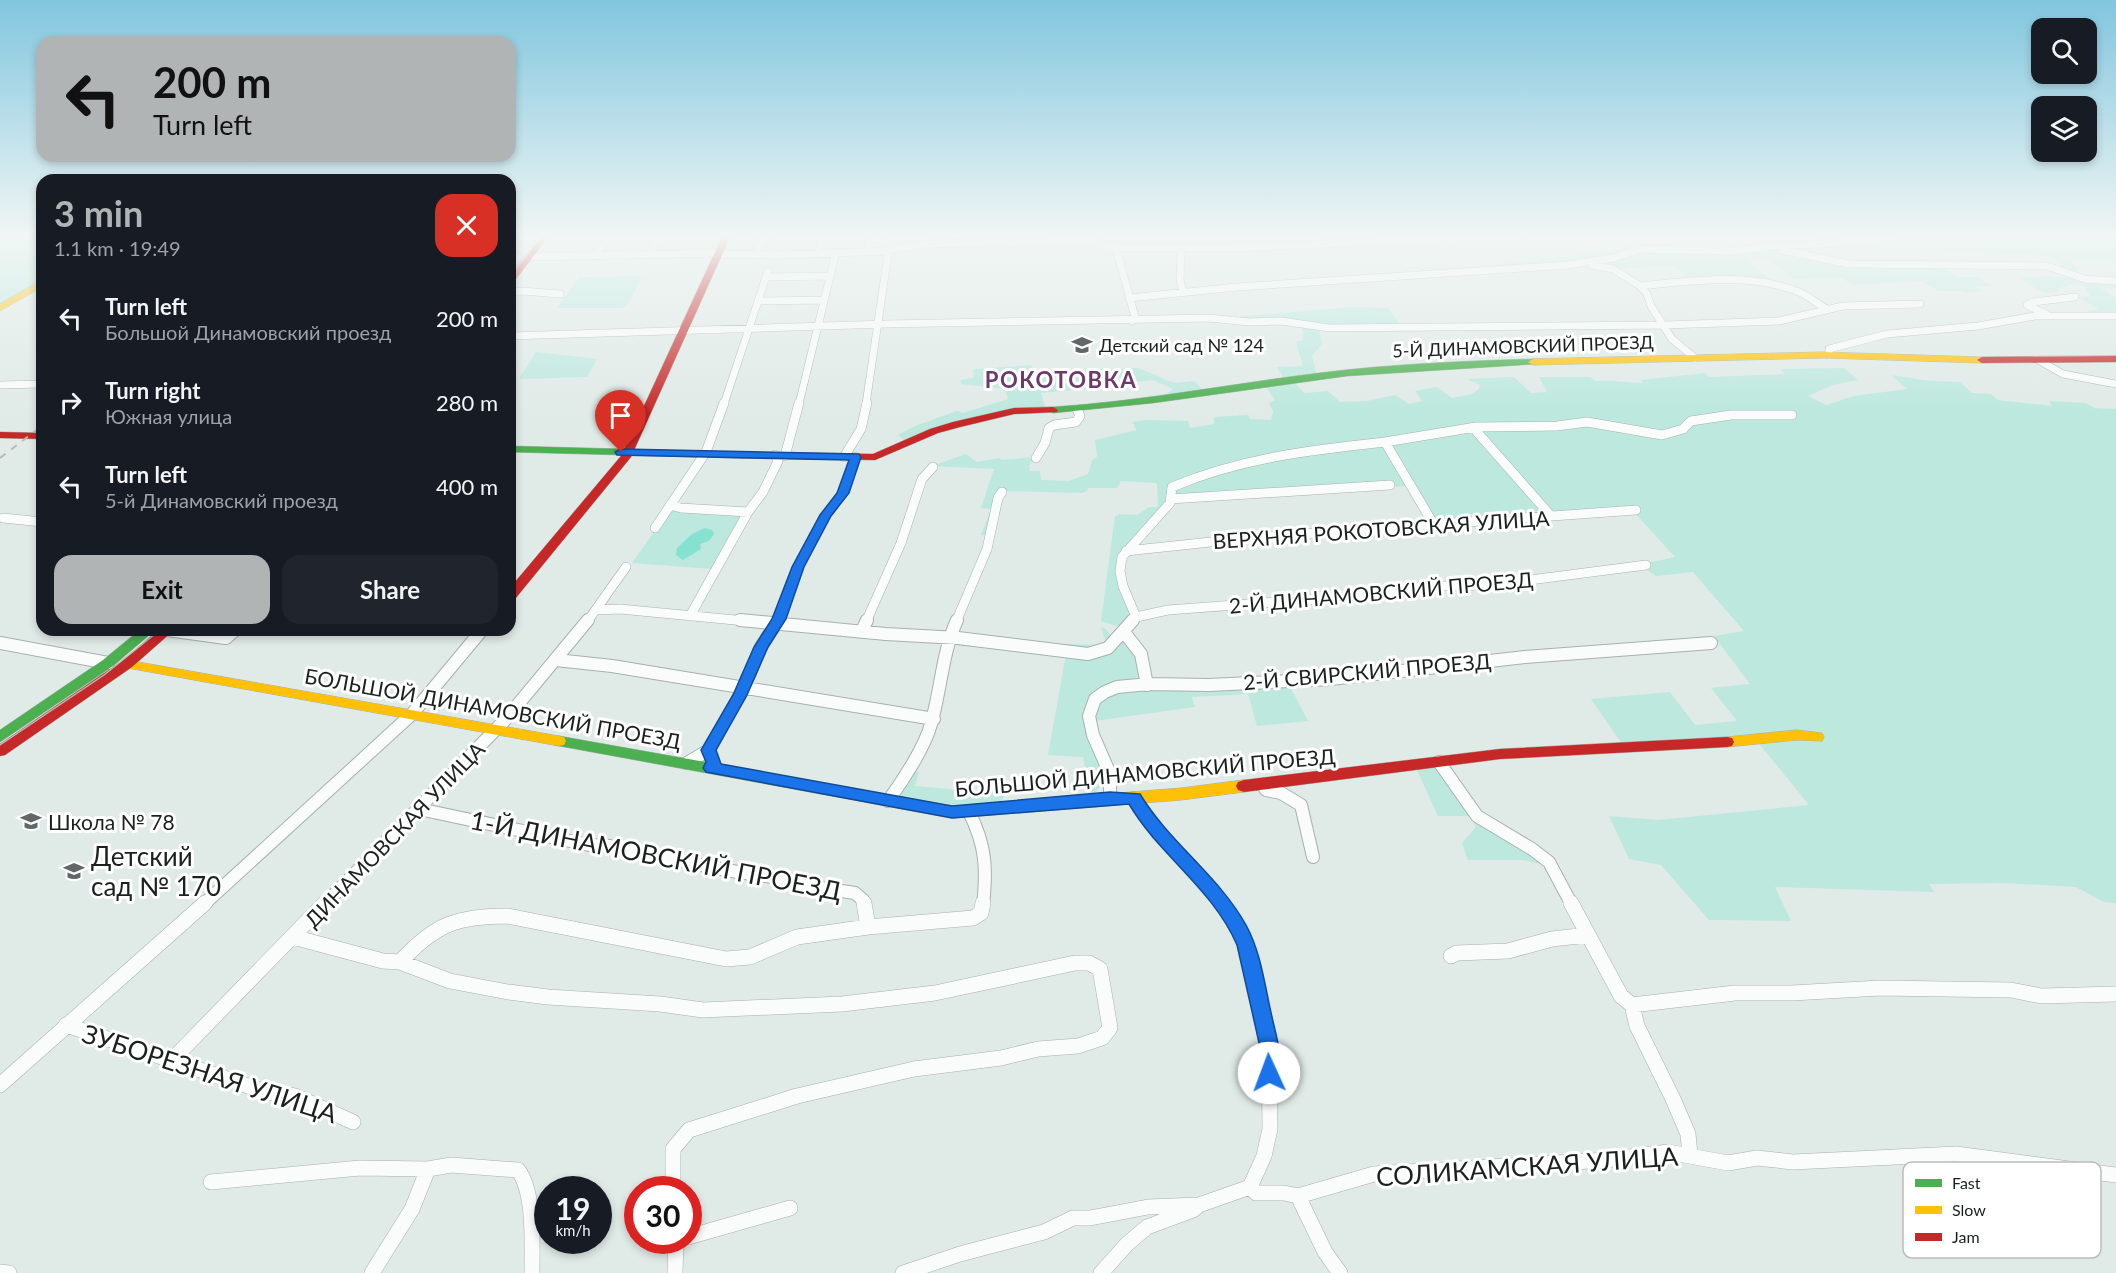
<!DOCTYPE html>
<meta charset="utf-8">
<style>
:root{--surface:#171b24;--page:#20242c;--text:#f1f3f6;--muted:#9ea1a6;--accent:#b0b4b5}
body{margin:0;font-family:Lato,sans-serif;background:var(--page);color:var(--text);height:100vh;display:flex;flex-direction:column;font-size:22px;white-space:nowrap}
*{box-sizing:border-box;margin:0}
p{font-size:20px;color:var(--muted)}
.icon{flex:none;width:33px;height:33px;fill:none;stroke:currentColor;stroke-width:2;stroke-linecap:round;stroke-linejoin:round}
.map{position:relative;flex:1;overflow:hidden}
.panel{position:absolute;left:36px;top:174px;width:480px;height:462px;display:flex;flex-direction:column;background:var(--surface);border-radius:18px;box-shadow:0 3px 9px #0003}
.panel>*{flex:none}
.top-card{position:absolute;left:36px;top:36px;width:480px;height:126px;border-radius:18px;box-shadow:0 3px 9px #0003;background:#b0b4b5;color:#111;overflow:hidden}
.fabs{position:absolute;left:2031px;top:18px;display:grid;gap:12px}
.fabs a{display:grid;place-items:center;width:66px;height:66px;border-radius:12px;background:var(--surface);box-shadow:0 3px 9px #0003;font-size:30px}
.speed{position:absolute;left:534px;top:1176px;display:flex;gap:12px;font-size:30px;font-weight:700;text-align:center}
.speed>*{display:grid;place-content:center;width:78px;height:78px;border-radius:50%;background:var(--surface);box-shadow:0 3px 9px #0003;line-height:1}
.speed small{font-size:15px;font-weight:400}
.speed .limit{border:9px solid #d22;background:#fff;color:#111}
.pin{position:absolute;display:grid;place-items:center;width:51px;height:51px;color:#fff;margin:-62px -26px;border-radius:50% 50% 50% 0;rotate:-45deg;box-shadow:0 0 6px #0007}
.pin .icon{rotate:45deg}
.me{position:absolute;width:66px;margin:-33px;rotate:358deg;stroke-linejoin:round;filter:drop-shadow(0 0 4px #0008)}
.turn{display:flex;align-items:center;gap:21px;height:126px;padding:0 18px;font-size:27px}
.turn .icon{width:78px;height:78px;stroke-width:2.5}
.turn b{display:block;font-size:42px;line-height:51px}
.round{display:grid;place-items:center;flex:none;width:63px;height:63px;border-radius:18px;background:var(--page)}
.head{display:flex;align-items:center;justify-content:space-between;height:102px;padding:0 18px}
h1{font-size:36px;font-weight:700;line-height:45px;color:var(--accent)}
.button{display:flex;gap:12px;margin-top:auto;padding:12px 18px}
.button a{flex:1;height:69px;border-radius:18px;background:var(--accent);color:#111;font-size:24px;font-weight:700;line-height:69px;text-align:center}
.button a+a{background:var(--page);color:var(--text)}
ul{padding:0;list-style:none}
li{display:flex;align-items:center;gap:18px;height:84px;padding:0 18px}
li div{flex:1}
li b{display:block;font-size:22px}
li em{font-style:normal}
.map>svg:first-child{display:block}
.green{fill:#bce8de}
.water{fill:#86e2d0}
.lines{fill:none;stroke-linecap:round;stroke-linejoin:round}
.street-far3-casing{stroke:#a9b0ae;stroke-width:8}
.street-far2-casing{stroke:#a9b0ae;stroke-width:10}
.street-far1-casing{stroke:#a9b0ae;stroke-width:14}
.street-casing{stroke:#a9b0ae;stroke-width:16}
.fast-casing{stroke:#a9b0ae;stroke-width:1}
.slow-casing{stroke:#a9b0ae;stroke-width:1}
.jam-casing{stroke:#a9b0ae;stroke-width:1}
.street-far3{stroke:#fafcfb;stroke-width:7}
.street-far2{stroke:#fafcfb;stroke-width:9}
.street-far1{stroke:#fafcfb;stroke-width:12}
.street{stroke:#fafcfb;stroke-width:15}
.fast{fill:#4caf50;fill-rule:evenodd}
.slow{fill:#ffc107;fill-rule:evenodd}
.jam{fill:#c62828;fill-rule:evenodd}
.tram{stroke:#b7bab9;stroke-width:1.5}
.rail{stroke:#b7bab9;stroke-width:2;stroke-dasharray:7 7;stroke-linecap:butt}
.route{fill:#1a73e8;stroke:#114b97;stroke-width:1.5}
.labels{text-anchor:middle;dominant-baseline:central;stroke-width:6;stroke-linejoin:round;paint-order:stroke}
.far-poi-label{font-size:18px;fill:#1b2120;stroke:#fff;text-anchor:start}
.far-street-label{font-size:18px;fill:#1b2120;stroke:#fff}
.street-label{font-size:21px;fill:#1b2120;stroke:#fff}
.poi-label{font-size:21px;fill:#1b2120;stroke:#fff;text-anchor:start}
.far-district-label{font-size:22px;font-weight:bold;letter-spacing:1.5px;fill:#6d396a;stroke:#fff}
.near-street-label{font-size:26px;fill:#1b2120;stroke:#fff}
.near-poi-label{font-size:26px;fill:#1b2120;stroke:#fff;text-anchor:start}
.key{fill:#fff;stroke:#bbbcbc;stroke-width:1.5}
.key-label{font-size:16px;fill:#1b2120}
</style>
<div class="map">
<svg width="2116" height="1273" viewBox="0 0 2116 1273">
<rect width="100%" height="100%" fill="#e0eae7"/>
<path class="green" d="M0,237H42V279L0,304Z
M1832,237H2116V260H2073L2071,263L2079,268L2073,273L2055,267L2062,265L2051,257L2035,255L1810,246L1822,258L1939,263L1957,277H1978L1992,286H1974L1981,291L1968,293L1959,291H1939L1920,281L1854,285L1841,278L1794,279L1765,258L1748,260L1776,285L1754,281H1694L1673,266L1615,269L1601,265L1488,266L1618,250L1622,245C1693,242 1764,252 1836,239Z
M2063,274L2116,286V289L2100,287L2116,299V316L2095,315L2087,311L2100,309L2080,299L2090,296L2083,285L2068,284L2067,286L2057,288L2060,291L2044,293L2021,279L2038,276L2069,278Z
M640,276L641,278L629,303L622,308H557L579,277Z
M1353,307L1388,308L1401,326L1328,327L1226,318Z
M1302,325L1319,328L1322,344L1312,356L1317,375L1285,380L1277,367L1303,366L1296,342L1303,340Z
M536,352L597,359L587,377L519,379Z
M1031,365L1033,371L1138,368L1174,383L1194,381L1204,391L1163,397L1173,389L1153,380L1128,383L1124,377L1085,384L1087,389L1041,393L1045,407L1028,408L905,441L898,435L915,426L957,411L963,413L1008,399L1005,389L961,384L960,380L973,378L974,369Z
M1844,368L1858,380L1833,385L1808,396L1826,405L1854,396L1907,389L1891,375L1930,381L1960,382L1972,393L1991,394L1998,400L2052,406L2049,401L2086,403L2094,408L2116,409V903L2104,902L2076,887L2004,883L1929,884L1934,892L1775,887L1791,921L1709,920L1661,865L1629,859L1609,816L1658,820L1809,805L1757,741L1622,744L1591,699L1670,692L1695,725L1737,721L1711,688L1750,684L1714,636L1744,631L1693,572L1656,576L1643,567V564L1675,557L1634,512L1435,526L1410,488L1405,486L1176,501L1120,554L1116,563L1115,572L1129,614L1122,625L1116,626L1101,621L1115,516H1118V514L1137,515L1149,507H1158L1157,483L1121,481L1117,488H1088L1087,491L1082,493L1001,491L986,536L981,535L991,509L981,508L994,469L932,466L966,454L977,462L1000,458L1001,460L1034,457L1029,466L1030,471H1040L1041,480L1069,481L1088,474L1092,460L1097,457L1095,440L1137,430L1132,422L1148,420L1188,421L1190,428L1214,424V417L1248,415L1250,419L1271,420L1273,412L1269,403L1275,400L1265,386L1293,382L1305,393L1328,391L1340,402L1367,401L1395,395L1409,404L1422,401L1415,391L1437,387L1452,398L1472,394L1479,389L1480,385L1467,379L1514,377L1531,393L1547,392L1539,377H1590L1596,381C1612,380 1626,383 1643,383L1641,380L1705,373L1709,377L1785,374L1780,369Z
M671,508L743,515L713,569L632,563Z
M1101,627L1106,629L1111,636L1129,644L1143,672C1128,692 1080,682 1085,717C1093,739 1118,781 1090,796L1083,757L1048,755L1066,654L951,645L952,641L1103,645L1105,640Z
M1289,685L1308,721L1257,726L1248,694L1192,697L1195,707L1094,721L1099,701L1116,690Z
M1438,767L1464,804L1549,866L1524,860H1468L1462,843L1476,827L1470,816H1438L1416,768Z
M912,770L919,772L915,786L1004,794L1002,803L953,809L903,798L900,795Z"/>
<path class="water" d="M705,528L712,530L714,534L709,541L700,544L701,549L683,560L676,555L677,548L692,534Z"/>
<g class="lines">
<g class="street-far3-casing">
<path id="street-far3" d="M1854,239L1896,237
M1116,248L1135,317L1132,321
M1181,248L1180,280L1183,292
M1782,250L1849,264L2047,266L2085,279L2116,281
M867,251L870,241L879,237
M818,253L823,237
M649,254L658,237
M718,254L783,255L885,251L924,244L1090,241L1116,248H1230L1482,237
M596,255L608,237
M755,255L758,247L767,237
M510,257H518
M528,257L719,253
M1593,265L1613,269L1640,286L1647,294L1651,306L1672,339L1695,358
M766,277L830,276
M1640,286C1692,281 1749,272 1799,292C1809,296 1817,304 1827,309
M510,292L522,291L560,294
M1129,298L1237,287L1568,265L1614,258L1640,249L1736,251L1770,246L1839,243L1859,237
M758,301L824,300
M2046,314L2027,305L2033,302L2075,297
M510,336L886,324L1209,318L1249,322L1281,321L1329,328L1665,325L1779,321L1843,306L1920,304
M1829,355V349L1887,334L1978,326L2035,316H2116
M2040,361L2063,374L2116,384
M0,385L42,384
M724,404L768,271
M799,404L836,252
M866,404L888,254L885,251"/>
</g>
<g class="street-far2-casing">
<path id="street-far2" d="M1476,427L1477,432L1551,516
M1385,442L1476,427L1557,426L1587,422L1662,435L1683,429L1691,421L1731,415H1792
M785,456L799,403
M844,457L861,429L867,403
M1036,458L1045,443L1049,428L1054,425L1076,422L1080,416L1077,409
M1170,499L1390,485
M670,505L681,508L748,512
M3,518L42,522
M655,528L706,452L724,403
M1126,551L1258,537L1636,510
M596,610L620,609L756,622
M690,616L748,512L763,492L778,461L775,455
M1136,617L1123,586L1120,571L1122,557L1170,503L1172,487C1241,458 1311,450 1385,442L1434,525
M587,622L626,567
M777,622L798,567L826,515L843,493L855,457
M866,622L901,543L922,479L933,467
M956,622L987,549L998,498L1002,492
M1132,622L1136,617L1168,610L1345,597L1430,586H1483L1646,565"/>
</g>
<g class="street-far1-casing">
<path id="street-far1" d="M740,620L886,634L958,638L1088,654L1108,648L1133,620
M167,630L226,638L235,630
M862,631L867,620
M1124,632L1141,654L1147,685
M0,643L108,663
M556,660L612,666L934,719
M1439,762L1477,816L1532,849L1549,862L1572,905
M687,763L709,750L740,695L761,647L778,620
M1263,785L1266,790L1281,793L1301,805L1313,857
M1110,798V774L1093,735L1089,716L1095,699L1105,692L1117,687L1149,684L1209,685L1331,679L1525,657L1711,643
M1134,798L1158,834L1213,891L1223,905
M888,801C902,782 925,747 931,724C941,690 942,653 957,620
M419,809L589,845L610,846L725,870L792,880L814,887L855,893L863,900L864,905
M969,812C986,845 987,869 983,905
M203,905L412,714L482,630
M324,905L505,720L588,620"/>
</g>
<g class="street-casing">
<path id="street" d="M864,903L868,927
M1221,903L1239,929L1246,945L1269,1047L1270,1129L1264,1156L1250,1187L1256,1193H1284L1298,1196L1325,1252L1340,1273
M1571,903L1621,996L1632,1005L1637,1026L1673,1099L1688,1134L1690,1155
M293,937L383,961L400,962L450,981L508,992L548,997L660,1004L703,1010L842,1004L935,993L1075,963H1089L1100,969L1110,1028L1102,1038L1078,1046L1038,1049L1001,1058L914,1069L797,1096L689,1130L673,1149V1190
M1451,956L1457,953L1508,951L1552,939L1588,935
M400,962C435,924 457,916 508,916L726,959L750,957L797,937L868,927L973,918L981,913L983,903
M1632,1005L1735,993H1792L1880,988L2011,990L2041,996L2116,994
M66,1025L266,1092L295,1096L353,1122
M171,1061L325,903
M0,1085L205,903
M211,1182L360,1168L428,1169L451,1165L518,1170C535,1192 532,1245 532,1273
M1298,1196L1374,1174L1606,1160L1668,1152L1728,1163L1757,1158L1793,1162L1956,1154L2116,1175
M688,1237L790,1208
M0,1272L9,1273
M372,1273L412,1209L428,1169
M675,1273L676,1240
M903,1273L960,1254L1044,1232L1073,1218H1090L1148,1207L1199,1205L1250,1187
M1101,1273L1127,1244L1147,1227L1193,1210L1199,1205"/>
</g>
<g class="fast-casing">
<path id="fast" d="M1533,359L1538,362L1536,364L1347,376L1153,403L1053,413L1048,410L1053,407C1143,401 1230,384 1319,373C1390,364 1462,361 1533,359Z
M510,446L735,452L740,455L735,458L510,452Z
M140,630H155L113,666L0,742V730L103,660Z
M559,736L902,797L908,799L910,803L908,807L902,809L554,745L552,741L554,737Z"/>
</g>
<g class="slow-casing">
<path id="slow" d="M42,280V287L0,311V304Z
M1824,352L1982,357L1987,360L1982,363L1824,358L1533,365L1528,362L1533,359Z
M127,660L559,736L564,737L566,741L564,745L559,746L122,667L120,664Z
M1797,730L1822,733L1824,737L1822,741L1797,740L1727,747L1722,746L1720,742L1722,738L1727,737Z
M1244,780L1250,782L1252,786L1250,790L1244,792L1181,800L953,818L902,809L896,807L894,803L896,799L902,797L953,806L1181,788Z"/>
</g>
<g class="jam-casing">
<path id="jam" d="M540,237H548L513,283L510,284V275Z
M722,237H730L631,457L515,599L510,600V588L621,456Z
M2116,356V362L1982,363L1977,360L1982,357Z
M1053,407L1058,410L1057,412L1014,414L960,427L938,433L875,460L735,458L730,455L735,452L873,454L930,429L953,422L1014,408Z
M0,432L42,433V439L0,438Z
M159,630H174L132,667L5,755L0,756V744L122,661Z
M1727,737L1732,738L1734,742L1732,746L1727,747L1500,759L1244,792L1238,790L1236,786L1238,782L1244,780L1500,749Z"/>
</g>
<use href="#street-far3" class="street-far3"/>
<use href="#street-far2" class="street-far2"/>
<use href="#street-far1" class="street-far1"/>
<use href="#street" class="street"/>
<use href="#fast" class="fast"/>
<use href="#slow" class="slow"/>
<use href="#jam" class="jam"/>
<path class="tram" d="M510,276L541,237
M0,745L104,675L160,630"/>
<path class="rail" d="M0,458L42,426"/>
</g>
<linearGradient id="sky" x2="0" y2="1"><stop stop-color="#81c6de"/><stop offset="0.57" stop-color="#f1f6f4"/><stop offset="1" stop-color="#f1f6f4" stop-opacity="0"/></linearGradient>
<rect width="2116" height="415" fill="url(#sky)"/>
<path class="route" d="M621,449L859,454L861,457L849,493L831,516L804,567L786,619L768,647L747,695L716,750L721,764L952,806L1110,792L1140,794C1169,842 1218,875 1246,925C1261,952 1265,987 1272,1017C1276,1036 1285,1061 1276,1080L1269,1083L1262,1080L1259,1073L1260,1047L1237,945C1213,889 1159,855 1129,804L952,818L706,772L703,768L706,762L701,750L733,695L754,647L772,619L792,567L820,515L837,493L849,460L617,455L615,452Z"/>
<defs>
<g id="school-bare" transform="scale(1.62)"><path d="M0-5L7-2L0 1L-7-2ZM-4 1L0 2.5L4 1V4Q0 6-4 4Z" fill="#606766" stroke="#fff" stroke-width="2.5" paint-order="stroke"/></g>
</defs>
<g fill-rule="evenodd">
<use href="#school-bare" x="1082" y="345"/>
<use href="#school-bare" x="31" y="821"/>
<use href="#school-bare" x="74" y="871"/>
</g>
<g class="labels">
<g class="far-poi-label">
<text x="1099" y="345">Детский сад № 124</text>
</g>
<g class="far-street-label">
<text transform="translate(1523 346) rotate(-2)">5-Й ДИНАМОВСКИЙ ПРОЕЗД</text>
</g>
<g class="street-label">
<text transform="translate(1381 529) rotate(-4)">ВЕРХНЯЯ РОКОТОВСКАЯ УЛИЦА</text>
<text transform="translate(1381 592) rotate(-5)">2-Й ДИНАМОВСКИЙ ПРОЕЗД</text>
<text transform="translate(1367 671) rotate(-5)">2-Й СВИРСКИЙ ПРОЕЗД</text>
<text transform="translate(493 708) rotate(10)">БОЛЬШОЙ ДИНАМОВСКИЙ ПРОЕЗД</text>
<text transform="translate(1145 772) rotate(-5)">БОЛЬШОЙ ДИНАМОВСКИЙ ПРОЕЗД</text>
<text transform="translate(394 834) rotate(-46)">ДИНАМОВСКАЯ УЛИЦА</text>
</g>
<g class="poi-label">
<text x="48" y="821">Школа № 78</text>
</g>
<g class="far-district-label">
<text x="1061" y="379">РОКОТОВКА</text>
</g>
<g class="near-street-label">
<text transform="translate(656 855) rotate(11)">1-Й ДИНАМОВСКИЙ ПРОЕЗД</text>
<text transform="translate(210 1073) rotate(18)">ЗУБОРЕЗНАЯ УЛИЦА</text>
<text transform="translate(1527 1166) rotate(-4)">СОЛИКАМСКАЯ УЛИЦА</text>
</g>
<g class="near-poi-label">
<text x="91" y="856">Детский<tspan x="91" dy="30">сад № 170</tspan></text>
</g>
</g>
<rect x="1903" y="1162" width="198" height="96" rx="9" class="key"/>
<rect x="1915" y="1179" width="27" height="8" fill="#4caf50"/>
<rect x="1915" y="1206" width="27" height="8" fill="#ffc107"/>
<rect x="1915" y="1233" width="27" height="8" fill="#c62828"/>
<g class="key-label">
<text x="1952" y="1189">Fast</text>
<text x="1952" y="1216">Slow</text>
<text x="1952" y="1243">Jam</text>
</g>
</svg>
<div class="fabs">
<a><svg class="icon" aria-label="search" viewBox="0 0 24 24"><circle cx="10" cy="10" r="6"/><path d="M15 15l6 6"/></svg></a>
<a><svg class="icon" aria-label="layers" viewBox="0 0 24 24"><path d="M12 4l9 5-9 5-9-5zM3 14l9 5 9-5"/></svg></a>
</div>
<div class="speed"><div>19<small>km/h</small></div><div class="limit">30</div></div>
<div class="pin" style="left:621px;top:452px;background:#d93025"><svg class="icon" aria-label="arrive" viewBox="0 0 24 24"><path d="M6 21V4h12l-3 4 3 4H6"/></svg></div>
<svg class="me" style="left:1269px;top:1073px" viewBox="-20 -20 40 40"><circle r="19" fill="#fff"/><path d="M0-13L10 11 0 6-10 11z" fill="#1a73e8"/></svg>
<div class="top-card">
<div class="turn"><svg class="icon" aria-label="left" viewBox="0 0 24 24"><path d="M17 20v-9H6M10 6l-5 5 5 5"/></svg><div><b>200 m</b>Turn left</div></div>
</div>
<section class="panel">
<div class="head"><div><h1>3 min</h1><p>1.1 km · 19:49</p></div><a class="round" style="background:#d93025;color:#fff"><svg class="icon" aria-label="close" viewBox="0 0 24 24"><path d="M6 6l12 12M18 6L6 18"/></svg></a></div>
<ul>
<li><svg class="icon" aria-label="left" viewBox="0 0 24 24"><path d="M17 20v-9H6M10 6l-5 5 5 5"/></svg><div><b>Turn left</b><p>Большой Динамовский проезд</p></div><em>200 m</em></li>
<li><svg class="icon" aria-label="right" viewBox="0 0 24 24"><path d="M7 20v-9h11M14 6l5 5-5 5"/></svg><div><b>Turn right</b><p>Южная улица</p></div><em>280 m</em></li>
<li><svg class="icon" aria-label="left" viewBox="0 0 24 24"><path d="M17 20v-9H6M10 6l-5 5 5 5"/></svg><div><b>Turn left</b><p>5-й Динамовский проезд</p></div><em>400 m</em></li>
</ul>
<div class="button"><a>Exit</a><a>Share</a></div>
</section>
</div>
